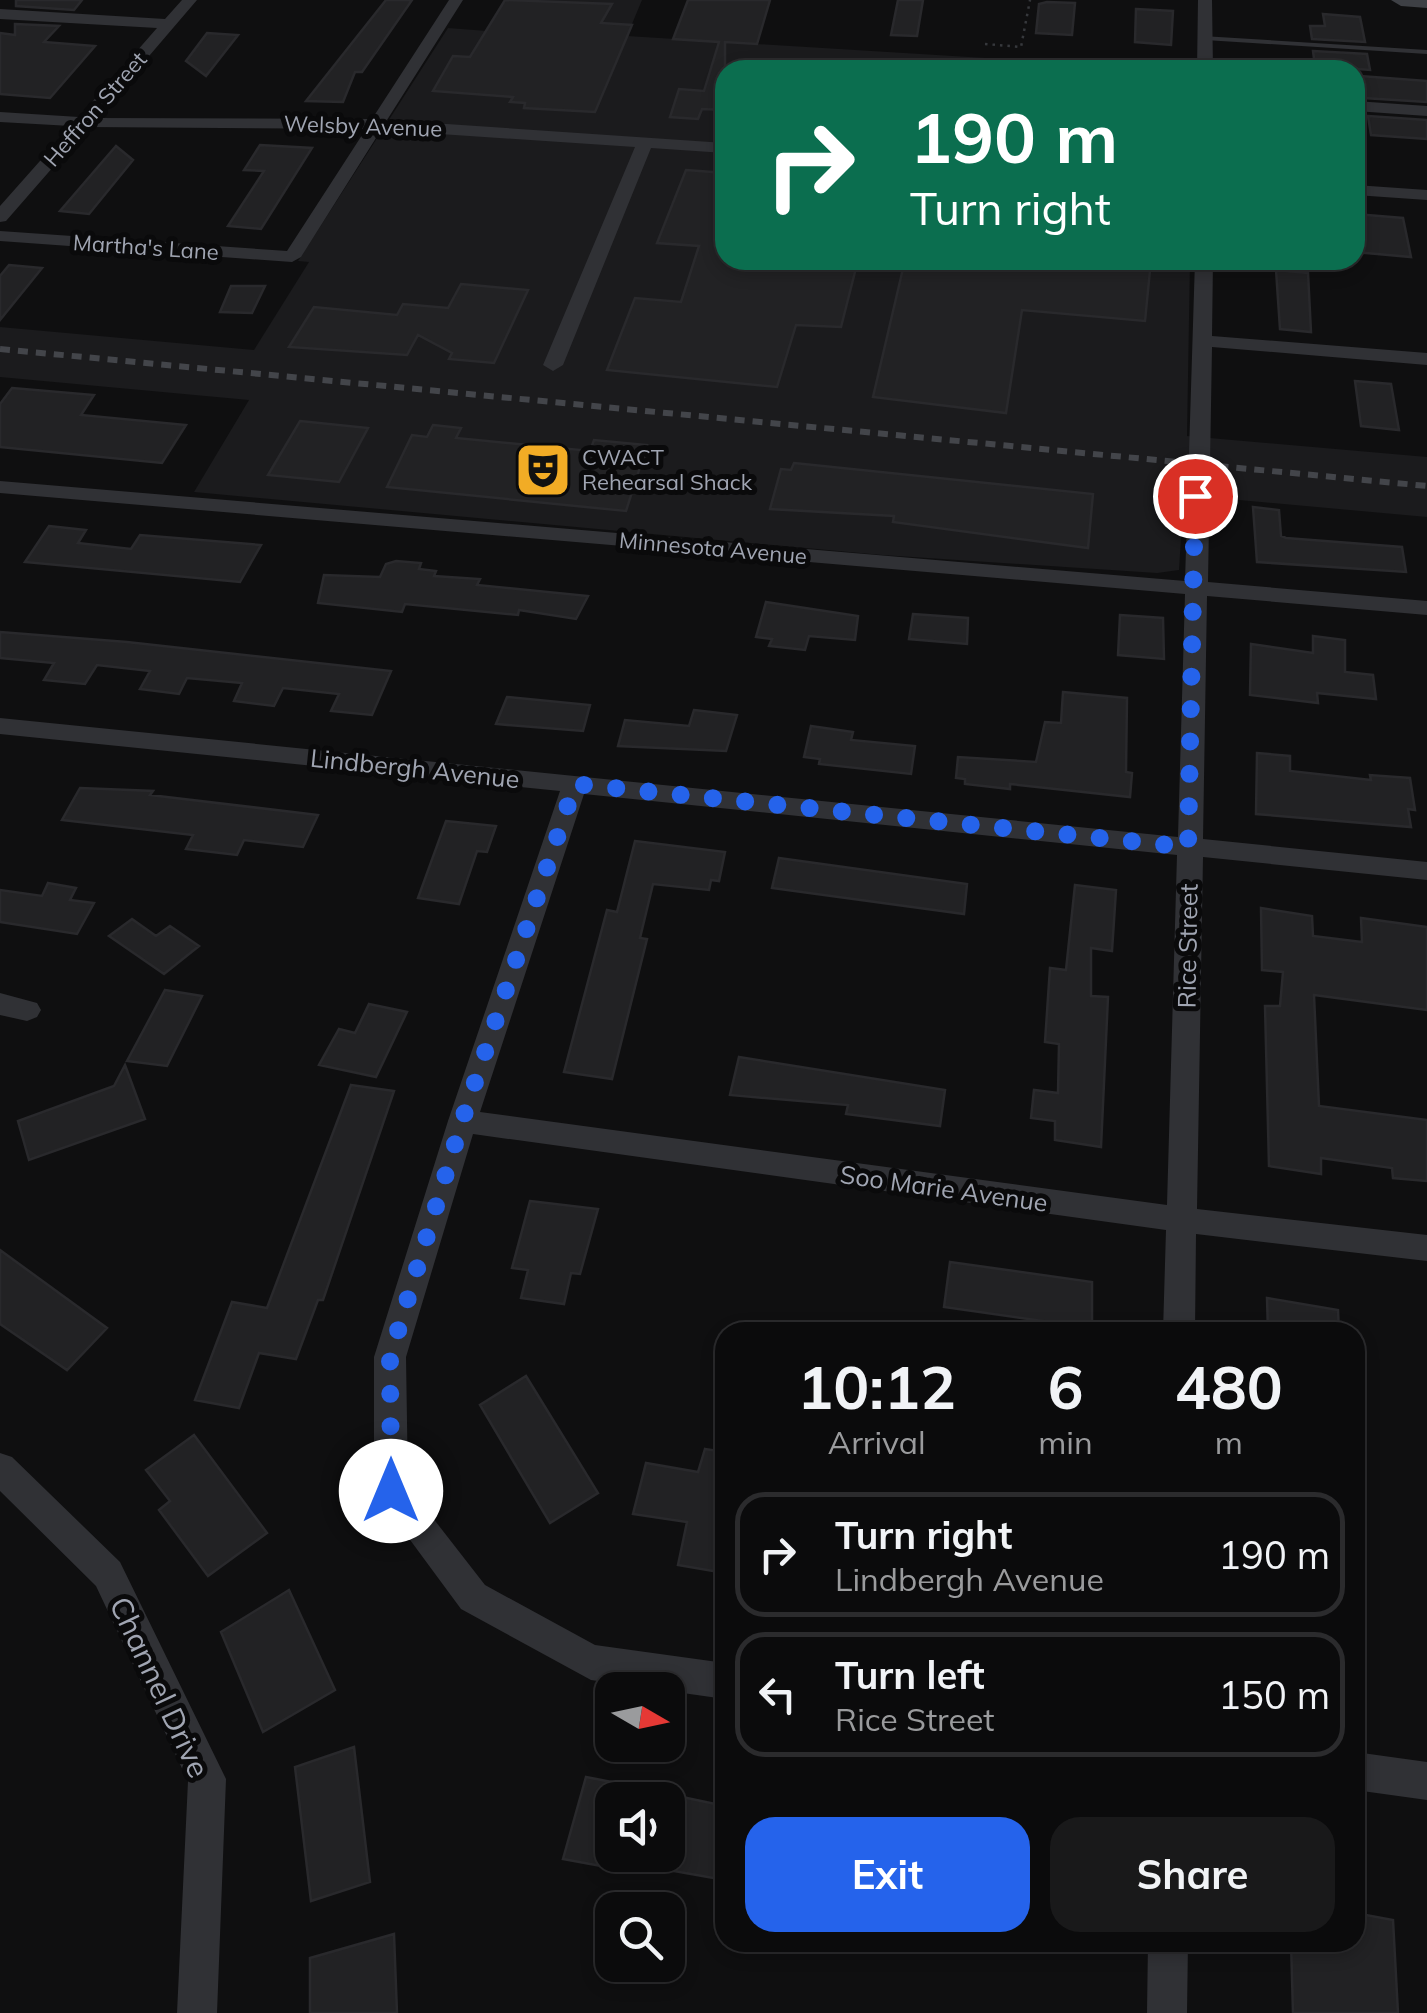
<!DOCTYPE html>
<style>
:root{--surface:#0b0b0c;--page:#19191a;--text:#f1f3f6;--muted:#9a9b9d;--line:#2b2b2d;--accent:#2563eb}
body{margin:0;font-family:Mulish,sans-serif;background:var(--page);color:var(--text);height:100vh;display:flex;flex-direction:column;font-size:38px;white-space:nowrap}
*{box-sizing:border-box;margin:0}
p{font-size:32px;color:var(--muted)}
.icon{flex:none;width:55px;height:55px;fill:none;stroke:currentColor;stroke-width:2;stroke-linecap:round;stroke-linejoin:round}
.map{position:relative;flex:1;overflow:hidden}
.sheet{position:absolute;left:715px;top:1322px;width:650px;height:630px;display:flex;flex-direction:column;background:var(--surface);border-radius:30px;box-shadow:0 5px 15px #0003,0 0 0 2px var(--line)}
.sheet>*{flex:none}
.guide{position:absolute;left:715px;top:60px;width:650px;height:210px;border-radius:30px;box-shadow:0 5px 15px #0003,0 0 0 2px var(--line);background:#0b6e4f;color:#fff;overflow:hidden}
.needle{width:65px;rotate:99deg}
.tools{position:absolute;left:595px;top:1672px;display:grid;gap:20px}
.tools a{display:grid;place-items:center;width:90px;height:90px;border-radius:20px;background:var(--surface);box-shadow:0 5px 15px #0003,0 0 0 2px var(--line);font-size:50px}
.pin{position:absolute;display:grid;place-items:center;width:85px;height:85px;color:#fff;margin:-42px;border:5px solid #fff;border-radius:50%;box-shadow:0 2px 10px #0007}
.me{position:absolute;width:110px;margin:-55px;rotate:0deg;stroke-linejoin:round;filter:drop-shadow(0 0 8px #0008)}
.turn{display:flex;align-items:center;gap:35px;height:210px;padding:0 30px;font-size:45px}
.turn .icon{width:130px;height:130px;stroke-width:2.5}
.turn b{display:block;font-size:70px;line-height:85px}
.eta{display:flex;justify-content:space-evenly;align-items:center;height:170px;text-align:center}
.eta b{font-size:60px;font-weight:700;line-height:70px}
.primary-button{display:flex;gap:20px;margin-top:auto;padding:20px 30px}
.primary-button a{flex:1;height:115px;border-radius:30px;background:var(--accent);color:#fff;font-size:40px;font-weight:700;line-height:115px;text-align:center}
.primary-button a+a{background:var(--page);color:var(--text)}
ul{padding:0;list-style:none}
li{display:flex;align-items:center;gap:30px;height:125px;margin:0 20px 15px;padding:0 10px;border:5px solid var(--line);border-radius:30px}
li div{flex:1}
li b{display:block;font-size:38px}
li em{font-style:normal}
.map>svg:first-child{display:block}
.built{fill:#1b1b1d}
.building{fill:#222224;stroke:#29292c;stroke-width:2.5}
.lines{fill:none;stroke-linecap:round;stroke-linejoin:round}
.path{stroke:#36383c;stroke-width:2.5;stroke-dasharray:2.5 5;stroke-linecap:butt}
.lane{fill:#303135;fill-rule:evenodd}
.street{fill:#303135;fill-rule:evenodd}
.secondary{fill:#3e4045;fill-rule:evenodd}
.rail{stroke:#43454a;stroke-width:6;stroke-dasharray:10 8;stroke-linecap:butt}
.route{stroke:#2563eb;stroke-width:18;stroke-dasharray:0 32.4}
.labels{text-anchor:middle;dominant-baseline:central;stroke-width:10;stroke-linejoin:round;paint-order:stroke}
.far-street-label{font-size:22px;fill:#a0a5b2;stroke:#0a0a0b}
.far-poi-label{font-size:22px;fill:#a0a5b2;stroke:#0a0a0b;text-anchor:start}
.street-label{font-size:25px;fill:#a0a5b2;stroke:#0a0a0b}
.near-street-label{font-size:30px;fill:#a0a5b2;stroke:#0a0a0b}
</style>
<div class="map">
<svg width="1427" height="2013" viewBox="0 0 1427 2013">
<rect width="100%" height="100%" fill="#0f0f10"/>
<path class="built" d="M535,0H642L627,36L1098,65V70H725V260H1190L1187,436L1427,457V517L1195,496L1196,475L1185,473L1179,570L1157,573L882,555L194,492L249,400L0,377V327L254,350L309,262L298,261L448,28L515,33Z"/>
<path class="building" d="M16,0H82L74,10L16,6Z
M386,0H412L362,72H355L343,102L306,101Z
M505,0L612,4L601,23L632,25L595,112L524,108L525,103L510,102L513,97L433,91L453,56L470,57Z
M688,0H770L757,44L725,42V110L702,109L698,119L670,117L679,89L704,91L719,42L673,39Z
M898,0H923L917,36L891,35Z
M1047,2L1075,3L1072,35L1036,33L1039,4Z
M1136,9L1173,11L1171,45L1135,42Z
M1323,14L1360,17L1365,42L1312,39L1310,26H1325Z
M15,24L59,26L44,42L95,46L50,98L0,94V33L15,35Z
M207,33L238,35L206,76L186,61Z
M1313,51L1367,54L1370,70L1315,66Z
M1360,76L1427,81V102L1364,98Z
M1368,116L1427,120V139L1371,135Z
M260,145L312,148L261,229L228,226L264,171L244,170Z
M116,146L133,160L89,214L60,211Z
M686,170L725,173V260H858L841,327L796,325L777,387L607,370L635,298L681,302L699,246L657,243Z
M1355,214L1403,218L1411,257L1355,252Z
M905,260H1151L1145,321L1022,310L1006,413L873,397Z
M9,265L42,268L0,320V276Z
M1276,270L1308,273L1311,332L1280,329Z
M461,284L528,290L494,363L449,359L452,353L418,335L407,355L289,347L314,307L397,315L403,304L448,308Z
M231,286H265L252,313L220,312Z
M1355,381L1391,384L1399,430L1361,426Z
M12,388L94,395L81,415L186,425L162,463L0,447V404Z
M300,421L368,428L339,482L268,475Z
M433,425L461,428L456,438L590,451L594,440L647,445L626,511L387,487L412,435L427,437Z
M794,463L1093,494L1088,548L893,522L894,516L770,509L781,469L791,470Z
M1253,507L1279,510L1281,536L1286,538L1402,547L1406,572L1257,562Z
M49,526L86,530L78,543L131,549L140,535L261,545L240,582L25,562Z
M396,561L421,563L419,569L436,571L434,576L480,579L477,585L588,596L576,619L519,610L518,615L405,604L402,612L318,603L324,575L380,577L386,564Z
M766,602L858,616L855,640L809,636L805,650L769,646L772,639L756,637Z
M913,614L968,618L967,644L909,639Z
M1120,615L1163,618L1164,659L1118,655Z
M0,632L127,642L391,671L372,715L331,711L339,694L283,688L274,706L234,701L242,683L187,678L179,694L140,689L150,671L97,665L85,684L44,680L54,663L0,658Z
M1313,636L1345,640V672L1373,675L1376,699L1317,693L1318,703L1250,695L1251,644L1313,653Z
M1063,692L1127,698L1126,772L1132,773L1130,797L1010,784V789L965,784V779L956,778L958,757L1036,762L1045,722L1061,723Z
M507,697L590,705L583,731L496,724Z
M694,710L737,715L726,751L618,746L625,720L689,726Z
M811,726L853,732L851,740L915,746L911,774L819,764L820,759L804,757Z
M1257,753L1290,756V771L1371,780L1370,775L1410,778L1415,810L1408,809L1411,827L1256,814Z
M80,788L153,791L150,795L318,815L303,847L244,840L237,855L186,849L193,835L62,820Z
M446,821L496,826L487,852L477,851L459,904L418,898Z
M635,841L725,852L719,881L711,880L709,890L653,884L640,938L647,939L612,1079L564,1072L607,910L617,912Z
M779,858L967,884L964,914L772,888Z
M48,883L76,888L70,900L94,903L77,934L0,922V890L42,896Z
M1075,885L1116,890L1112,951L1091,948V996L1108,997L1101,1147L1055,1140V1121L1031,1118L1034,1090L1058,1093L1059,1044L1045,1042L1050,968L1066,970Z
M1261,908L1312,916L1313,936L1362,942L1361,918L1427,927V1010L1314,995L1319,1106L1427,1120V1181L1393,1178L1392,1168L1321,1158V1174L1269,1166L1265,1006H1280L1283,972L1262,970Z
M132,919L156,936L170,926L199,946L164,974L109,936Z
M165,990L202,996L167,1066L127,1061Z
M369,1004L407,1012L376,1077L319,1065L339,1029L355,1033Z
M739,1057L945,1090L940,1126L846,1114L848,1105L730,1095Z
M125,1065L145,1119L29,1160L18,1121L114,1086Z
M351,1085L394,1091L323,1300H318L296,1359L259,1353L239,1408L195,1400L232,1302L267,1308Z
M530,1201L598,1209L580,1274L571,1273L564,1304L521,1298L528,1270L512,1268Z
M0,1250L107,1328L67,1370L0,1324Z
M950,1262L1092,1282V1328L944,1307Z
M1267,1298L1338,1310L1339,1332H1268Z
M526,1376L598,1493L550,1523L480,1405Z
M194,1435L267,1533L208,1576L159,1510L170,1501L146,1470Z
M705,1449L725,1452V1573L678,1565L687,1522L633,1514L646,1463L698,1472Z
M289,1590L335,1690L263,1732L221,1632Z
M354,1747L370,1882L311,1901L295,1767Z
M586,1777L612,1782V1868L563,1859Z
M668,1794L725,1806V1880L668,1870Z
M1355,1913L1393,1920L1398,2013H1293L1291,1942H1355Z
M394,1934L397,2013H310V1958Z"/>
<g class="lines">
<path class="path" d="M985,44L1021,47L1030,0"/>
<path class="lane" d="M1202,36L1427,50V54L1205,40L1201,38Z"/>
<path class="street" d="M182,0H197L96,118L372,119L449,0H463L387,120L725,143V153L651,148L563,365L553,371L543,365L635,147L381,130L301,257L292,262L0,241V231L287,251L366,129L88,127L6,221L0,222V206L71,126L0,122V112L79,117L157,28L0,19V9L165,19Z
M1198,0H1212L1213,70H1197Z
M1355,101L1427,106V116L1355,111Z
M1355,185L1427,190V200L1355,195Z
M1195,260H1213L1212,336L1427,353V365L1212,347L1208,582L1427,601V615L1207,596L1203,839L1427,862V880L1203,857L1197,1209L1427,1235V1261L1196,1234L1195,1332H1163L1166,1230L473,1134L406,1357L408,1486L485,1585L595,1645L725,1663V1699L591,1680L461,1609L374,1491V1357L448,1121L560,791L0,734V718L1178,837L1185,594L0,493V481L1185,581ZM584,794L1177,855L1167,1205L480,1112Z
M0,993L37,1003L41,1010L37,1017L27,1021L0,1015Z
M0,1453L12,1457L120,1562L226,1779L217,2013H177L188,1781L96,1586L0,1491Z
M1355,1752L1427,1762V1800L1355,1790Z
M1148,1942H1188L1187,2013H1147Z"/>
<path class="secondary" d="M1391,0H1427V8L1401,6Z"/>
<path class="rail" d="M0,349L1427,486"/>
</g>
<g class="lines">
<path class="route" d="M391,1491L390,1357L462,1121L575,784L1188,847L1195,496"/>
</g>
<defs>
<g id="theatre-square" transform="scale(2.875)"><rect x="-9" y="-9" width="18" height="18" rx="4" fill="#f2ac25" stroke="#0a0a0b"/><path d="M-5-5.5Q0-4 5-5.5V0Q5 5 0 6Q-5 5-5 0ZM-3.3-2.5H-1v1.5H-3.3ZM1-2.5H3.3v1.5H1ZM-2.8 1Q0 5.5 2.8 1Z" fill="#111"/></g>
</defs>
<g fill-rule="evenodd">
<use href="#theatre-square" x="543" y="470"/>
</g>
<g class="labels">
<g class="far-street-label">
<text transform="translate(95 109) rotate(-49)">Heffron Street</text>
<text transform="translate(363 126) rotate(2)">Welsby Avenue</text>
<text transform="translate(146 247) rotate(4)">Martha's Lane</text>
<text transform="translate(713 548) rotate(5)">Minnesota Avenue</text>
</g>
<g class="far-poi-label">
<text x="582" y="457">CWACT<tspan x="582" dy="25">Rehearsal Shack</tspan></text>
</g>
<g class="street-label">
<text transform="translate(415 768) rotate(6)">Lindbergh Avenue</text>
<text transform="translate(1187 946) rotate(-89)">Rice Street</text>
<text transform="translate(944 1188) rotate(8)">Soo Marie Avenue</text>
</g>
<g class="near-street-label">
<text transform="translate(160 1687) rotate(65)">Channel Drive</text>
</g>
</g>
</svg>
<div class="tools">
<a><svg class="needle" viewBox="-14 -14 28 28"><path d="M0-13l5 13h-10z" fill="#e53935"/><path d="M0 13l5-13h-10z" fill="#9a9b9d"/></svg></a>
<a><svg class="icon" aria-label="sound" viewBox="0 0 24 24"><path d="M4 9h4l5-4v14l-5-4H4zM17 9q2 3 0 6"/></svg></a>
<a><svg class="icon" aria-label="search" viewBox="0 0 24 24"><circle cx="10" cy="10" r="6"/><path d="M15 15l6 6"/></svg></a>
</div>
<div class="pin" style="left:1195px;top:496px;background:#d93025"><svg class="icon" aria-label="arrive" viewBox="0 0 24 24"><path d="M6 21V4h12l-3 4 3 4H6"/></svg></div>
<svg class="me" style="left:391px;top:1491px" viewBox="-20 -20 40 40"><circle r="19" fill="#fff"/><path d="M0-13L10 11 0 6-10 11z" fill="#2563eb"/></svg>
<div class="guide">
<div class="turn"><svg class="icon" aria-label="right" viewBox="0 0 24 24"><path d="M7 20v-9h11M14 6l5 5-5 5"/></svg><div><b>190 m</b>Turn right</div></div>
</div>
<section class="sheet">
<div class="eta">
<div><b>10:12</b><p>Arrival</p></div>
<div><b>6</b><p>min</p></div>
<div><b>480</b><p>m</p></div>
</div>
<ul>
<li><svg class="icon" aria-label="right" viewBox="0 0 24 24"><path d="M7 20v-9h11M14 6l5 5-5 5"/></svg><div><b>Turn right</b><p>Lindbergh Avenue</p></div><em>190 m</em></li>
<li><svg class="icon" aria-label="left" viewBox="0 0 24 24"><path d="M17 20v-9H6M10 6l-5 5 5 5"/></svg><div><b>Turn left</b><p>Rice Street</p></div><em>150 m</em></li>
</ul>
<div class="primary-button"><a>Exit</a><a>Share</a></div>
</section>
</div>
